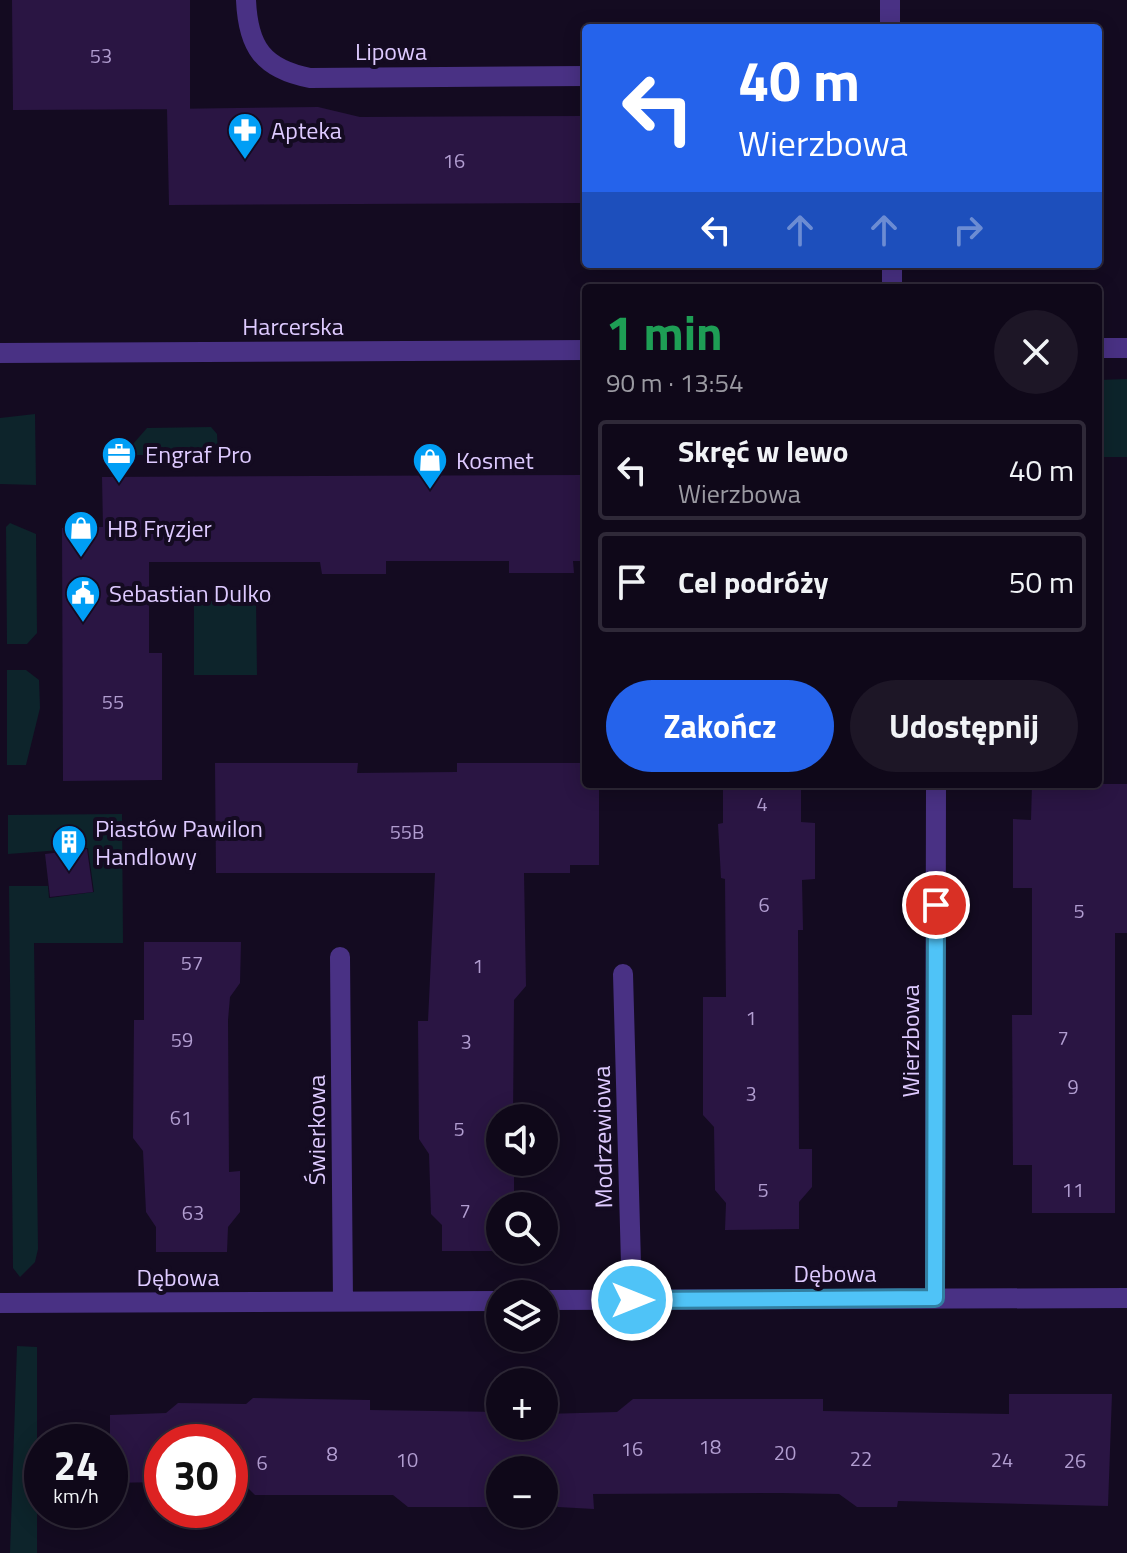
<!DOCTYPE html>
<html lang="pl">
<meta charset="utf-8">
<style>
:root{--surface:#0f0819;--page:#1d1626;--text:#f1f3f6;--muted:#9b9aa2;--line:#2f2938;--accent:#2563eb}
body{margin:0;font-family:"Titillium Web",sans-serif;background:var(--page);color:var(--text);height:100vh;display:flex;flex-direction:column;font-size:30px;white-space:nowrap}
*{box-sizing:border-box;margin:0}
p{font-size:26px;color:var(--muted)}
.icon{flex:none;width:44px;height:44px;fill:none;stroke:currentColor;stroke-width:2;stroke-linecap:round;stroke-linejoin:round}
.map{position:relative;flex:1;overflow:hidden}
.panel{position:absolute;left:582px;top:284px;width:520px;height:504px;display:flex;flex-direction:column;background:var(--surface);border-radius:8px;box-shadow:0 4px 20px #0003,0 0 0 2px var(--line)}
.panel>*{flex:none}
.hud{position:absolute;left:582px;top:24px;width:520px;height:244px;border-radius:8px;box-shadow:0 4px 20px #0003,0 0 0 2px var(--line);background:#2563eb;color:#fff;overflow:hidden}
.buttons{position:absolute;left:486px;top:1104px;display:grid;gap:16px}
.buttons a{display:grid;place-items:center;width:72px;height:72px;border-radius:50%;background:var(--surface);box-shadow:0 4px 20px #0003,0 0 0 2px var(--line);font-size:40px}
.speed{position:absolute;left:24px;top:1424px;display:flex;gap:16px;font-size:40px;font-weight:700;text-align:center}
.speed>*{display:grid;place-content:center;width:104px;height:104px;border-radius:50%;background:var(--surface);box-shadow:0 4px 20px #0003,0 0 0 2px var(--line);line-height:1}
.speed small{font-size:20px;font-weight:400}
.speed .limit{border:12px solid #d22;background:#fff;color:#111}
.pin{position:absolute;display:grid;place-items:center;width:68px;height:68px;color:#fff;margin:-34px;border:4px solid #fff;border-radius:50%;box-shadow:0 2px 8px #0007}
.me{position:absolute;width:88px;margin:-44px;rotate:90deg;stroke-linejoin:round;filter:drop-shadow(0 0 6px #0008)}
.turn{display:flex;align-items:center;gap:28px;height:168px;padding:0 24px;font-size:36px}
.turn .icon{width:104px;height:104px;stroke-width:2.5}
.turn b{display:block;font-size:56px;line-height:68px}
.lanes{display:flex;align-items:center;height:76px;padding:0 24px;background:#0003;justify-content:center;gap:40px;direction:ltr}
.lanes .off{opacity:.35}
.round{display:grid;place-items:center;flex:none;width:84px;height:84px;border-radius:42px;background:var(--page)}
.head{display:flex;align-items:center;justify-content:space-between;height:136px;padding:0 24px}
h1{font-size:48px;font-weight:700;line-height:60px;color:#1e9e55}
.primary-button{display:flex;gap:16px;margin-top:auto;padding:16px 24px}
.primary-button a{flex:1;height:92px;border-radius:48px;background:var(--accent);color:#fff;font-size:32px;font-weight:700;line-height:92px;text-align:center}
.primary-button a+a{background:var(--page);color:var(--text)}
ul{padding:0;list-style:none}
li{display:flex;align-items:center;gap:24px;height:100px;margin:0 16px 12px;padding:0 8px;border:4px solid var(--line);border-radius:8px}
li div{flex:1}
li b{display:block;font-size:30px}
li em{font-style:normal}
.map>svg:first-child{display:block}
.green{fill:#0d242b}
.building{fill:#2a1543}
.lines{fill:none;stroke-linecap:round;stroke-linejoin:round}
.street{stroke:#493184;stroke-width:20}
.route-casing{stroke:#337fa1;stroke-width:20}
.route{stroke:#4fc3f7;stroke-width:14}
.labels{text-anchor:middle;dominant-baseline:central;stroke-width:8;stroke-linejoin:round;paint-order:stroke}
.number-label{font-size:20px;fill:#b19dd0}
.street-label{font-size:24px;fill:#decaff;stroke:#140b21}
.poi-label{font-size:24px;fill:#decaff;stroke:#140b21;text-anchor:start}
</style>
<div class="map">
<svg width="1127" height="1553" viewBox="0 0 1127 1553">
<rect width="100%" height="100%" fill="#140b21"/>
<path class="green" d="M1127,379V457H1098V380Z
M35,414L36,485L0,484V418Z
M211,427L217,434L218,455H133V444L147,428Z
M10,523L36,534L37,633L27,644H7L6,527Z
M194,601H256L257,675H194Z
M7,670H26L39,680L40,708L26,765H7Z
M122,814L123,943H34L38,1249L35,1262L20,1277L13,1268L9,886H48L49,898L94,892L88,848L8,854V815Z
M17,1346L37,1347V1553H10Z"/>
<path class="building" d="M12,0H190V109L13,110Z
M318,107L360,117L586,116V203L169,205L167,109Z
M586,475V561H573L574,573H509V561H386V574H322L320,562H149V653H162V780L63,781L62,528L103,527L102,477Z
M215,763H358L357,773L457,772V763H586V784H599V865H570V873H524L526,986L514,1000L513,1118H500V1162H513L514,1174V1206H500V1250L513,1251H442V1225L431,1214L429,1154L419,1139L418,1021H428L435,873H216Z
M723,784H801V822L815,823V879L802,880L803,930H798L799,1149H812V1187L799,1202V1229L725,1230L726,1203L715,1190L714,1127L703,1115V997H726L725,879L721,878L718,824L723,823Z
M1032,784H1127V933H1115V1213H1032V1165H1013L1012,1015H1032V888H1013V819L1031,820Z
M87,849L93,892L50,897L45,854Z
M144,942H241L240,983L230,997L228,1020L229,1172L240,1171V1212L228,1227L227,1252H156V1227L146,1212L143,1151L133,1138L134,1020H144Z
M1009,1394H1112L1108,1506L898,1501L897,1507H857L839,1494L781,1493L593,1494L594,1509L558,1507L544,1497V1470H506L500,1466V1507H408L393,1495H255L241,1481H230V1442H162V1482L110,1483V1415L166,1413L178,1403L246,1404L253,1398L370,1400V1410L500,1412V1426H544V1414L617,1412L633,1399H823V1411L1009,1414Z"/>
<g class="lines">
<path class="street" d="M246,0C248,47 263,69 310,78L586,76
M890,0V28
M892,264V288
M1098,348H1127
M0,353L586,350
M340,957L343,1302
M623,974L632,1300
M935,1298L936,784
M544,1300L1127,1298
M0,1303L500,1301"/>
</g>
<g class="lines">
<g class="route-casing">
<path id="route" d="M632,1300L935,1298L936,905"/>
</g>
<use href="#route" class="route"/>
</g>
<defs>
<g id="pharmacy-pin" transform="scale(1.8)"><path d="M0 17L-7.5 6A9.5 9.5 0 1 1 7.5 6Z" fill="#009ef5" stroke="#140b21"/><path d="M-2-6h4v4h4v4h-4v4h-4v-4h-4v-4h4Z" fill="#fff"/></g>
<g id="office-pin" transform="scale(1.8)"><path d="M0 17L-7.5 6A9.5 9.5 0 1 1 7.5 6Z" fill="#009ef5" stroke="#140b21"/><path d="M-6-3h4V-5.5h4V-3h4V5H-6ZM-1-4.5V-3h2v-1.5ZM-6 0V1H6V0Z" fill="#fff"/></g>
<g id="shop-pin" transform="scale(1.8)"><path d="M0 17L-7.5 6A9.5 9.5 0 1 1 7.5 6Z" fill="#009ef5" stroke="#140b21"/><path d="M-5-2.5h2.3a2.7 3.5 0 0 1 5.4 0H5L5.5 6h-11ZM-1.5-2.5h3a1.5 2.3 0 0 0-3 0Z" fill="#fff"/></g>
<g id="civic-pin" transform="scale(1.8)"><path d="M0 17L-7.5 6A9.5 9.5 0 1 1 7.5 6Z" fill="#009ef5" stroke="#140b21"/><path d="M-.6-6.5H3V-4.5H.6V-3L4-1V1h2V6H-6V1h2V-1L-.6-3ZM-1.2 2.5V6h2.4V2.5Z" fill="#fff"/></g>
<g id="building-pin" transform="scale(1.8)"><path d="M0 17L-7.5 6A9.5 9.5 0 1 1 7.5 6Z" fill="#009ef5" stroke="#140b21"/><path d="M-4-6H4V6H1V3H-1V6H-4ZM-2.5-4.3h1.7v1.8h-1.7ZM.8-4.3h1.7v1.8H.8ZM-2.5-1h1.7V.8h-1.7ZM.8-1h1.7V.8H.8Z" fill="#fff"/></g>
</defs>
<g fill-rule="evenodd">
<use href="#pharmacy-pin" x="245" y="130"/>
<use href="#office-pin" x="119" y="454"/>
<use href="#shop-pin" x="430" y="460"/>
<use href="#shop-pin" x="81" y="528"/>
<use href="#civic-pin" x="83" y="593"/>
<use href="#building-pin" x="69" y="842"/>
</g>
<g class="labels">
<g class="number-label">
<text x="101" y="55">53</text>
<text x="454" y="160">16</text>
<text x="113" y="701">55</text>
<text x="762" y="803">4</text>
<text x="407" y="831">55B</text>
<text x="764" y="904">6</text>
<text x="1079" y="910">5</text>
<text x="192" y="962">57</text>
<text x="478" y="965">1</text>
<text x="751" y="1017">1</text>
<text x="1063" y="1037">7</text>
<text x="182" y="1039">59</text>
<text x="466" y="1041">3</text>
<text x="1073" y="1086">9</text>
<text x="751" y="1093">3</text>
<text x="181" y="1117">61</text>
<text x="459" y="1128">5</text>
<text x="763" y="1189">5</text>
<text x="1073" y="1189">11</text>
<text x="465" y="1210">7</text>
<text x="193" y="1212">63</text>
<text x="710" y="1446">18</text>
<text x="632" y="1448">16</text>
<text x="785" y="1452">20</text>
<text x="332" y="1453">8</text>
<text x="861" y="1458">22</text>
<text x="407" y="1459">10</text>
<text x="1002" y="1459">24</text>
<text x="1075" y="1460">26</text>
<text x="262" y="1462">6</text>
</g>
<g class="street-label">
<text x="391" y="51">Lipowa</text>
<text x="293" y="326">Harcerska</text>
<text transform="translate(910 1041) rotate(-90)">Wierzbowa</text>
<text transform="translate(316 1130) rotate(-90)">Świerkowa</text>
<text transform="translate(602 1137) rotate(-91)">Modrzewiowa</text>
<text x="835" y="1273">Dębowa</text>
<text x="178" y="1277">Dębowa</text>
</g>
<g class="poi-label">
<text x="271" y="130">Apteka</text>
<text x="145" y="454">Engraf Pro</text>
<text x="456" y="460">Kosmet</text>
<text x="107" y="528">HB Fryzjer</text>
<text x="109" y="593">Sebastian Dulko</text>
<text x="95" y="828">Piastów Pawilon<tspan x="95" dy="28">Handlowy</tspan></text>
</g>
</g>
</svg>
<div class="buttons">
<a><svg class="icon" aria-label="sound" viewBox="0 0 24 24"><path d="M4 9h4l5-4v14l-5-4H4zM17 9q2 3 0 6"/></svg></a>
<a><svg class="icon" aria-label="search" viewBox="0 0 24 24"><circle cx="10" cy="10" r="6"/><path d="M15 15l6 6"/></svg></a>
<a><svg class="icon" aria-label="layers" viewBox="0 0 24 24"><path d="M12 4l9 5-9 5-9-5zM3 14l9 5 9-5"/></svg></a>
<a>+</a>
<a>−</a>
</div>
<div class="speed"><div>24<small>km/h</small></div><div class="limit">30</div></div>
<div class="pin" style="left:936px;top:905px;background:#d93025"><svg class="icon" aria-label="arrive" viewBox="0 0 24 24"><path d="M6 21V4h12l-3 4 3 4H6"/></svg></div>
<svg class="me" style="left:632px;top:1300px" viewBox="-20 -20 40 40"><circle r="17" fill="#4fc3f7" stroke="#fff" stroke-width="3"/><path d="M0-11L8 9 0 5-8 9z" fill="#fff"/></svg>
<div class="hud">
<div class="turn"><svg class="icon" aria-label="left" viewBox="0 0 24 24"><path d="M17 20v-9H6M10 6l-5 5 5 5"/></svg><div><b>40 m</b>Wierzbowa</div></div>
<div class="lanes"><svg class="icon" aria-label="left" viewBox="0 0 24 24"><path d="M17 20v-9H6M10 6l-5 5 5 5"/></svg><svg class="icon off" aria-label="ahead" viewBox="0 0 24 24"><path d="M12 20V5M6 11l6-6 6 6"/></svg><svg class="icon off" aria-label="ahead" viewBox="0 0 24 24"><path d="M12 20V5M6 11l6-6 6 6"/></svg><svg class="icon off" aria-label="right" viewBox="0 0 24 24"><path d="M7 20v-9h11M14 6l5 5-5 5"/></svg></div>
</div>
<section class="panel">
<div class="head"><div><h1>1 min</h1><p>90 m · 13:54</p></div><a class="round"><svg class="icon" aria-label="close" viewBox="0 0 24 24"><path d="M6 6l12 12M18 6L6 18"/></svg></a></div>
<ul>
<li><svg class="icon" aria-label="left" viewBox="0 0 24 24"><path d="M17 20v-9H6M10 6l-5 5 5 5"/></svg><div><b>Skręć w lewo</b><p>Wierzbowa</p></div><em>40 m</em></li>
<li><svg class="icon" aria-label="arrive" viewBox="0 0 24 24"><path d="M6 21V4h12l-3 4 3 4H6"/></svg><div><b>Cel podróży</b></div><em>50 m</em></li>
</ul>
<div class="primary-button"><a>Zakończ</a><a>Udostępnij</a></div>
</section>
</div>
